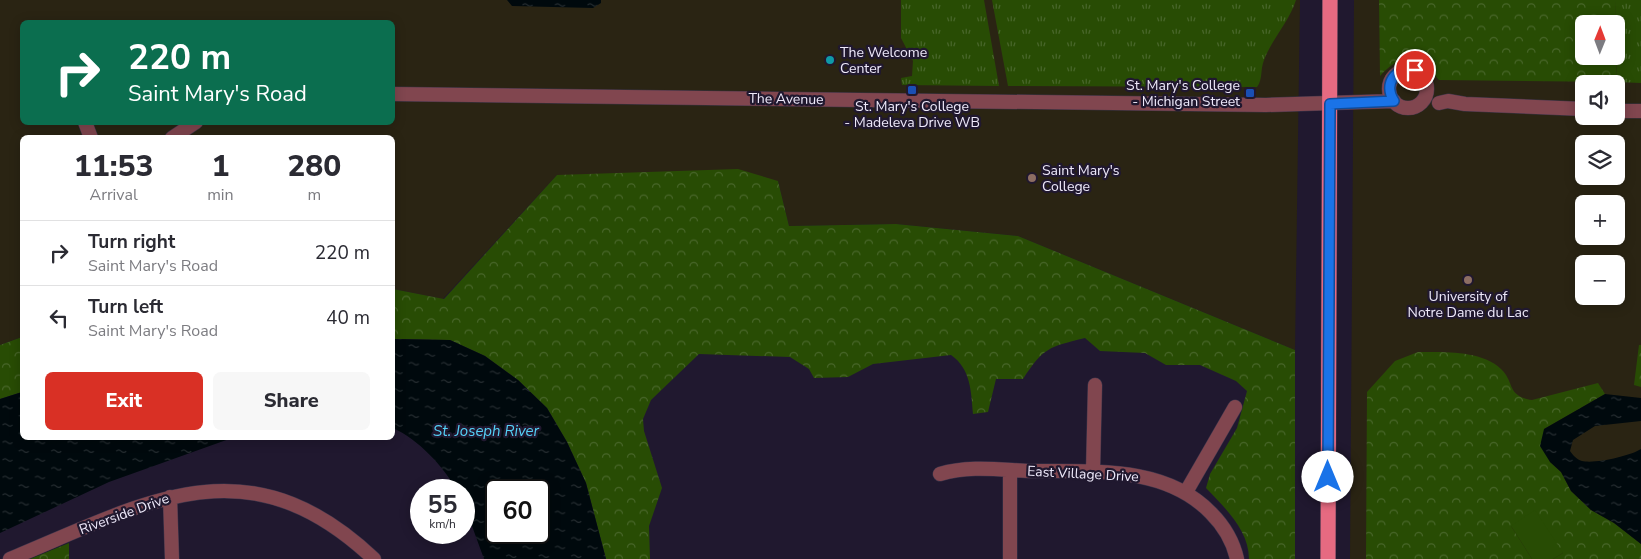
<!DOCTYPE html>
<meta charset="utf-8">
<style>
:root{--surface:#fff;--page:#f7f7f7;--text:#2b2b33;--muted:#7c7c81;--line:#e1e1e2;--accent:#d93025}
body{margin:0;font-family:"Nunito Sans",sans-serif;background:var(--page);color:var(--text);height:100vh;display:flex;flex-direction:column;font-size:19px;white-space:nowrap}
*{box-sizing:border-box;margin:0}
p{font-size:16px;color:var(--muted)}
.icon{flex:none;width:28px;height:28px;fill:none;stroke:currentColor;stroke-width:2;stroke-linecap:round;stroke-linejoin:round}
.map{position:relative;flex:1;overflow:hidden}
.details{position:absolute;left:20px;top:135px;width:375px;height:305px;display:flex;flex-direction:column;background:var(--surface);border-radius:8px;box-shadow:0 2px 12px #0003}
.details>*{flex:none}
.banner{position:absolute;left:20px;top:20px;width:375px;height:105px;border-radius:8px;box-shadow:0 2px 12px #0003;background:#0b6e4f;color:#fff;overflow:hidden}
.needle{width:32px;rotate:1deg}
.buttons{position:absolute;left:1575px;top:15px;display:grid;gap:10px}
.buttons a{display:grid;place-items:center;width:50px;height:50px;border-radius:8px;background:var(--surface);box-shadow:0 2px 12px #0003;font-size:25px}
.speed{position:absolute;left:410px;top:479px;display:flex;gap:10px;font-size:25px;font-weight:700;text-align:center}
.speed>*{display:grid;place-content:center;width:65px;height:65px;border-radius:50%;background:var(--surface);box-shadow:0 2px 12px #0003;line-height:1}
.speed small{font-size:12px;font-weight:400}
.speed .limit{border:2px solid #111;border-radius:8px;background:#fff;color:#111}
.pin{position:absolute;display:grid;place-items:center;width:42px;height:42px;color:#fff;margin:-21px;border:2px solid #fff;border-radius:50%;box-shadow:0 1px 5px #0007}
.me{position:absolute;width:55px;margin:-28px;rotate:0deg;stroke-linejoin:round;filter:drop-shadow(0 0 4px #0008)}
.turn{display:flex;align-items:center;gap:18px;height:105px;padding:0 25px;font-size:22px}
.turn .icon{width:65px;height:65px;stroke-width:2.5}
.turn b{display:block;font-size:35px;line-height:42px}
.eta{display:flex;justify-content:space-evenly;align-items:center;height:85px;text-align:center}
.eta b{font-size:30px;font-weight:800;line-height:35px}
.button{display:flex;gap:10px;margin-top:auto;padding:10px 25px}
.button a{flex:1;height:58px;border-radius:8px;background:var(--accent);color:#fff;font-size:20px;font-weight:800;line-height:58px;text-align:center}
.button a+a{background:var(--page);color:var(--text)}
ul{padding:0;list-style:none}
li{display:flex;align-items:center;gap:15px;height:65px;padding:0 25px;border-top:1px solid var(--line)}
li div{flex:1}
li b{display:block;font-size:19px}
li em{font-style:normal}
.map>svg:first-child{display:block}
.education{fill:#2a2413;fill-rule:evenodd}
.grass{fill:url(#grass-tufts)}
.forest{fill:url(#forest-crowns)}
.pitch{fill:#284c04}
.water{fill:url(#water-ripples);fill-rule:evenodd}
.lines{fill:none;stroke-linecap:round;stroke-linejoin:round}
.minor-casing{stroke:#3d354b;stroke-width:15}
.major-casing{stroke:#3d354b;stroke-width:16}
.minor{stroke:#81464f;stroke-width:14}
.major{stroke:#e66a81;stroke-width:15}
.route-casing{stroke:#114b97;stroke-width:12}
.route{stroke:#1a73e8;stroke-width:9}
.culture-dot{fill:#0f9aa8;stroke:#20182f;stroke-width:2}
.transit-dot{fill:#1a4fb4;stroke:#20182f;stroke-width:2}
.education-dot{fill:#8d6e63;stroke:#20182f;stroke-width:2}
.labels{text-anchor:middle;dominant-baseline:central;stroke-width:4.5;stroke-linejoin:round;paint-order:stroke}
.poi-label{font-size:14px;fill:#eee9fa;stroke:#20182f;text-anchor:start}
.street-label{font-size:14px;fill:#eee9fa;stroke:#20182f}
.water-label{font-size:15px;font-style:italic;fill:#55d1f7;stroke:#20182f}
</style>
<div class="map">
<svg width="1641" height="559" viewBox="0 0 1641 559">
<defs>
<pattern id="grass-tufts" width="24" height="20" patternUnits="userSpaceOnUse" patternTransform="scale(1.25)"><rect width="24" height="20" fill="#284c04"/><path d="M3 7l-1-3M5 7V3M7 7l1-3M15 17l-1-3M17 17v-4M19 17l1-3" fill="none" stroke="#48662a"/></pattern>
<pattern id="forest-crowns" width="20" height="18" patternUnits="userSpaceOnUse" patternTransform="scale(1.25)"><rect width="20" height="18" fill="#284c04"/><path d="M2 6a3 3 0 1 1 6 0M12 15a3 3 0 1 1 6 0" fill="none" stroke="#48662a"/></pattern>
<pattern id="water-ripples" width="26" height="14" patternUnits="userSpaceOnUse" patternTransform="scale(1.25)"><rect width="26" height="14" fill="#00090d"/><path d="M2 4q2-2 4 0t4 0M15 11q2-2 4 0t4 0" fill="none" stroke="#262d31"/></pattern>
</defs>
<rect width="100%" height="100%" fill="#20182f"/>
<path class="education" d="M0,0H1300L1295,350L1018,236L896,224L789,226L778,181L557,175L443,299L393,289L392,138H22V337L0,345ZM22,22H392V122H22Z
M1354,0H1641V559H1350ZM1584,24H1616V56H1584ZM1584,84H1616V116H1584ZM1584,144H1616V176H1584ZM1584,204H1616V236H1584ZM1584,264H1616V296H1584Z"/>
<path class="grass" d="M901,0H984L999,86L902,85L901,78L912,76L913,61L901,38Z
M992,0H1296C1289,22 1272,39 1264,60C1260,70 1263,79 1257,87L1008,86Z
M1615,0H1641V83L1617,82Z"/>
<path class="forest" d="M1379,0H1615L1616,24H1584V56H1616V51L1617,82L1439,80C1420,56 1402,51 1380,76Z
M738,169L778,181L789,226L896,224L1018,236L1295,350V559H1249C1249,530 1225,508 1206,488L1210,474L1237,428L1247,391L1236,381L1200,365H1166L1145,353L1100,351L1085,338C1049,347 1044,347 1023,379H996L988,412L973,414C971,391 971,369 951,355L873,364L848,377L814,378L809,369L790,357L699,354L651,400L643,419L644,431L662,488L649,526L650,559H606L586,483L567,442L547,408L518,380L485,356L450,340L393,339V289L444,299L557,175Z
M22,337V392L0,399V345Z
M1639,345H1641V387L1634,385Z
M1418,352C1442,352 1482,350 1501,369C1515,382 1506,396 1532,400L1598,383L1605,394L1544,429L1550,462L1561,472L1571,491L1591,510L1614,523L1641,544V559H1553L1563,553L1511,526L1532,559H1366L1367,392L1395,361Z
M69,543V559H30Z"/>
<path class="pitch" d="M1535,510L1563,553L1553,559H1532L1511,526Z"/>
<path class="water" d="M507,0H601V3L593,8L512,6Z
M393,339L450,340L485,356L518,380L547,408L567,442L586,483L606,559H484L464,504V490H457C442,465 419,440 393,428ZM496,490H539V532H496Z
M22,392V438H232L109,482L0,533V399Z
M1605,394L1641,398V421L1595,426L1573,440L1570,451C1573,455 1576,459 1582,461C1595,464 1630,456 1641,449V544L1614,523L1591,510L1571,491L1561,472L1550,462L1540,446L1544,429Z"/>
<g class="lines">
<g class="minor-casing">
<path id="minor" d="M1389 89a19 19 0 1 1 38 0a19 19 0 1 1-38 0Z
M392,94L1266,105L1394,101
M1439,103L1448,101L1465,104L1584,109
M1616,111H1641
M85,122L91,138
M172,138L196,122
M1093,472L1095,385
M940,474C969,465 1002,470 1031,471C1093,472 1165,465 1211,513C1224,526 1233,541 1237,559
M1186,492L1235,407
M170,497L172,559
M10,559C146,503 247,439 374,559
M1010,559V471"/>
</g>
<g class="major-casing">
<path id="major" d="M1328,559L1330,0"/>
</g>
<use href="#minor" class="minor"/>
<use href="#major" class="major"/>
</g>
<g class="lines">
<g class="route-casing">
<path id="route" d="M1328,477L1330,104L1394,101C1383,84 1395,67 1415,70"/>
</g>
<use href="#route" class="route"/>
</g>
<circle class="culture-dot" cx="830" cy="60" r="5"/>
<g class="transit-dot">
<rect x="907" y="85" width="10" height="10" rx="2.5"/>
<rect x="1245" y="88" width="10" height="10" rx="2.5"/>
</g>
<g class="education-dot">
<circle cx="1032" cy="178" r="5"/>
<circle cx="1468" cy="280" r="5"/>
</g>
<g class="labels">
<g class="poi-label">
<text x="840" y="52">The Welcome<tspan x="840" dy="16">Center</tspan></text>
<text x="1240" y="85" text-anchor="end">St. Mary's College<tspan x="1240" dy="16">- Michigan Street</tspan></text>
<text x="912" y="106" text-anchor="middle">St. Mary's College<tspan x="912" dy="16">- Madeleva Drive WB</tspan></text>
<text x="1042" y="170">Saint Mary's<tspan x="1042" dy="16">College</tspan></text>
<text x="1468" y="296" text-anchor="middle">University of<tspan x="1468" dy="16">Notre Dame du Lac</tspan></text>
</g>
<g class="street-label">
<text transform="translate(786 99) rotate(1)">The Avenue</text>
<text transform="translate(1083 474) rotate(3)">East Village Drive</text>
<text transform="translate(124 514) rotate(-20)">Riverside Drive</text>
</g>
<g class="water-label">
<text x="486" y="431">St. Joseph River</text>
</g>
</g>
</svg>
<div class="buttons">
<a><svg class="needle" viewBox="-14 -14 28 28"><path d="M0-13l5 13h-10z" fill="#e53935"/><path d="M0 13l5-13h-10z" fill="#7c7c81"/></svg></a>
<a><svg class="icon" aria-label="sound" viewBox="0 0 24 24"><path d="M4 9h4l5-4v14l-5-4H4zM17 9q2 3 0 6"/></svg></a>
<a><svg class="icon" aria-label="layers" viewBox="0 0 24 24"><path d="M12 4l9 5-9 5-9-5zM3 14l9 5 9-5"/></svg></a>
<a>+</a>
<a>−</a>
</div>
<div class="speed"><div>55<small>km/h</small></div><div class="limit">60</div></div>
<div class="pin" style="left:1415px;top:70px;background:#d93025"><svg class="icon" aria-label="arrive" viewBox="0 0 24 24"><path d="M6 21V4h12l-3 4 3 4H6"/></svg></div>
<svg class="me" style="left:1328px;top:477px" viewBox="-20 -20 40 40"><circle r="19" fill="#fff"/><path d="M0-13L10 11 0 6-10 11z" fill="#1a73e8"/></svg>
<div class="banner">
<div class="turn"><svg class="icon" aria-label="right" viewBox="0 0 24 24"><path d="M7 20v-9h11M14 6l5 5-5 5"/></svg><div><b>220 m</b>Saint Mary's Road</div></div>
</div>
<section class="details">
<div class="eta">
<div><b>11:53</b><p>Arrival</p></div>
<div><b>1</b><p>min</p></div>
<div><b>280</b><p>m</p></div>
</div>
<ul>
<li><svg class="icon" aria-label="right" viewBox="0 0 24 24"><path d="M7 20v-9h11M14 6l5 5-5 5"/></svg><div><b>Turn right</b><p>Saint Mary's Road</p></div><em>220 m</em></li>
<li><svg class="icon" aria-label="left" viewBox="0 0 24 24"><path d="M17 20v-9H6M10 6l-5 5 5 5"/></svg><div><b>Turn left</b><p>Saint Mary's Road</p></div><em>40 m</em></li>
</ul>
<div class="button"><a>Exit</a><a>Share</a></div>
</section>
</div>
